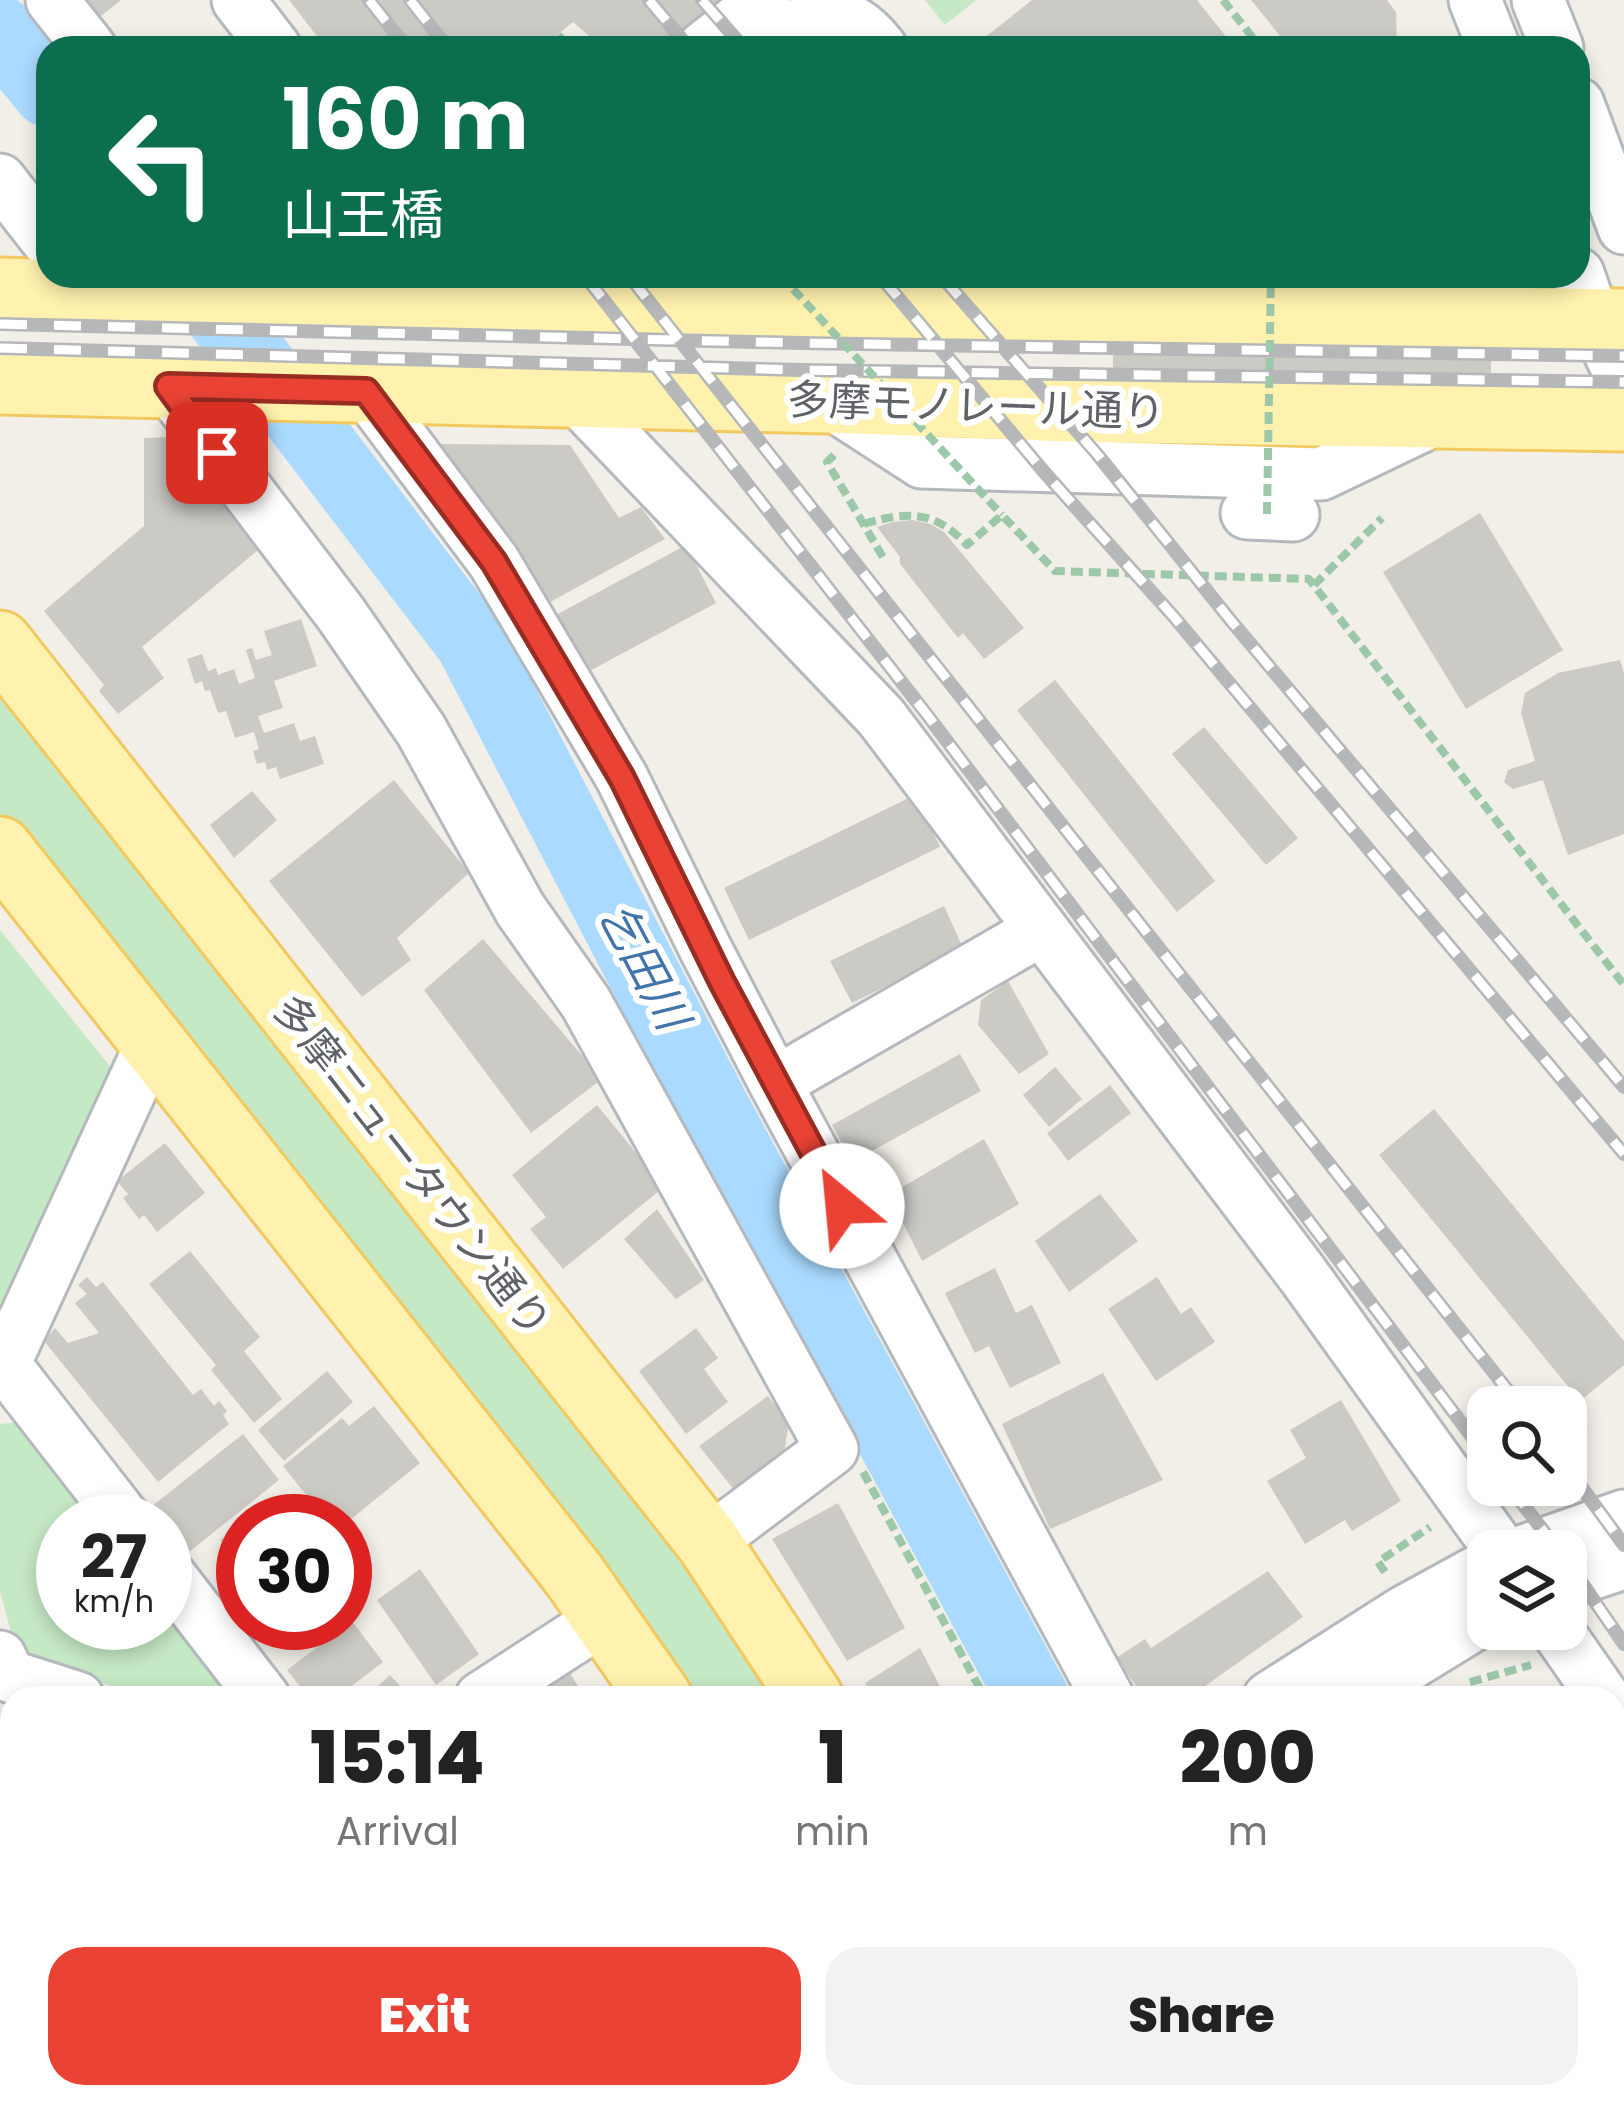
<!DOCTYPE html>
<meta charset="utf-8">
<style>
:root{--surface:#fff;--page:#f2f2f2;--text:#222;--muted:#767676;--accent:#ea4335}
body{margin:0;font-family:Poppins,"Noto Sans JP",sans-serif;background:var(--page);color:var(--text);height:100vh;display:flex;flex-direction:column;font-size:45px;white-space:nowrap}
*{box-sizing:border-box;margin:0}
p{font-size:39px;color:var(--muted)}
.icon{flex:none;width:66px;height:66px;fill:none;stroke:currentColor;stroke-width:2;stroke-linecap:round;stroke-linejoin:round}
.map{position:relative;flex:1;overflow:hidden}
.details{position:absolute;left:0px;top:1686px;width:1626px;height:423px;display:flex;flex-direction:column;background:var(--surface);border-radius:36px 36px 0 0;box-shadow:0 6px 18px #0003}
.details>*{flex:none}
.guide{position:absolute;left:36px;top:36px;width:1554px;height:252px;border-radius:36px;box-shadow:0 6px 18px #0003;background:#0b6e4f;color:#fff;overflow:hidden}
.controls{position:absolute;left:1467px;top:1386px;display:grid;gap:24px}
.controls a{display:grid;place-items:center;width:120px;height:120px;border-radius:24px;background:var(--surface);box-shadow:0 6px 18px #0003;font-size:60px}
.speed{position:absolute;left:36px;top:1494px;display:flex;gap:24px;font-size:60px;font-weight:700;text-align:center}
.speed>*{display:grid;place-content:center;width:156px;height:156px;border-radius:50%;background:var(--surface);box-shadow:0 6px 18px #0003;line-height:1}
.speed small{font-size:30px;font-weight:400}
.speed .limit{border:18px solid #d22;background:#fff;color:#111}
.pin{position:absolute;display:grid;place-items:center;width:102px;height:102px;color:#fff;margin:-51px;border-radius:24px;box-shadow:0 6px 18px #0006}
.me{position:absolute;width:132px;margin:-66px;rotate:332deg;stroke-linejoin:round;filter:drop-shadow(0 0 9px #0008)}
.turn{display:flex;align-items:center;gap:42px;height:252px;padding:0 48px;font-size:54px}
.turn .icon{width:156px;height:156px;stroke-width:2.5}
.turn b{display:block;font-size:84px;line-height:102px}
.eta{display:flex;justify-content:space-evenly;align-items:center;height:204px;text-align:center}
.eta b{font-size:72px;font-weight:800;line-height:84px}
.button{display:flex;gap:24px;margin-top:auto;padding:24px 48px}
.button a{flex:1;height:138px;border-radius:36px;background:var(--accent);color:#fff;font-size:48px;font-weight:800;line-height:138px;text-align:center}
.button a+a{background:var(--page);color:var(--text)}
.map>svg:first-child{display:block}
.green{fill:#c5e8c5}
.lines{fill:none;stroke-linecap:round;stroke-linejoin:round}
.river{stroke:#aadaff;stroke-width:72}
.building{fill:#cccac5}
.minor-casing{stroke:#b5b8bc;stroke-width:57}
.major-casing{stroke:#f2c960;stroke-width:69}
.path{stroke:#9cc7a9;stroke-width:8;stroke-dasharray:12 6;stroke-linecap:butt}
.minor{stroke:#fff;stroke-width:51}
.major{stroke:#fff2af;stroke-width:63}
.rail-casing{stroke:#b6b7b8;stroke-width:14}
.rail{stroke:#fff;stroke-width:9;stroke-dasharray:27;stroke-linecap:butt}
.path-bridge{stroke:#9cc7a9;stroke-width:8;stroke-dasharray:12 6;stroke-linecap:butt}
.route-casing{stroke:#982c22;stroke-width:30}
.route{stroke:#ea4335;stroke-width:21}
.labels{text-anchor:middle;dominant-baseline:central;stroke-width:12;stroke-linejoin:round;paint-order:stroke}
.street-label{font-size:42px;fill:#5f6368;stroke:#fff}
.water-label{font-size:45px;font-style:italic;fill:#4174aa;stroke:#fff}
</style>
<div class="map">
<svg width="1624" height="2107" viewBox="0 0 1624 2107">
<rect width="100%" height="100%" fill="#f1efe8"/>
<path class="green" d="M925,0H976L945,25Z
M0,679L691,1559L783,1698H685L0,819Z
M0,930L113,1070L0,1317Z
M27,1421L102,1521H63V1623H165V1603L237,1698H151L35,1663L13,1639L0,1592V1424Z
M0,1873L12,1895V2097H129L134,2107H0Z
M929,2097H993L997,2107H934Z"/>
<g class="lines">
<path class="river" d="M0,32L48,91
M191,276L471,642L715,1111L1033,1698
M1256,2097L1261,2107"/>
</g>
<path class="building" d="M72,0H121L91,24Z
M289,0H787L822,48H603L573,22L541,48H326Z
M1032,0H1197L1235,48H990L983,39Z
M1251,0H1387L1396,12L1397,48H1290Z
M1114,293L1492,300L1490,435L1112,428Z
M180,437L263,546L142,647L164,678L118,714L99,691L104,685L44,611L144,526V438Z
M427,444L570,445L619,518L641,507L665,539L543,606Z
M1480,513L1563,650L1466,709L1383,572Z
M912,520L930,524L944,532L1024,628L984,659L963,633L958,638L900,564V557L877,527L893,522Z
M686,545L716,603L584,674L554,616Z
M301,619L317,666L274,681L283,708L258,716L264,733L294,723L300,741L315,736L324,764L280,779L276,767L267,770L265,762L257,764L253,751L259,749L254,732L235,738L226,711L218,713L210,690L205,691L202,681L195,684L187,659L202,654L208,671L216,668L218,675L234,669L239,684L255,678L246,650L252,648L256,660L272,655L264,631Z
M1620,660L1624,673V834L1568,855L1543,780L1513,789L1504,782L1508,770L1535,761L1521,713L1525,693L1558,673Z
M1055,680L1215,881L1177,912L1017,710Z
M1204,727L1298,838L1266,865L1172,754Z
M394,780L469,873L397,938L411,960L362,997L269,881Z
M252,791L277,820L234,858L210,825Z
M915,795L940,847L749,940L724,888Z
M944,906L963,948L852,1003L830,961Z
M483,939L602,1079L531,1133L424,990Z
M1008,981L1049,1054L1019,1074L978,1025L981,1000Z
M960,1054L981,1091L852,1162L832,1125Z
M1055,1067L1082,1099L1049,1127L1023,1095Z
M1110,1085L1131,1113L1068,1161L1047,1133Z
M597,1105L664,1187L563,1269L530,1229L546,1217L512,1175Z
M1434,1109L1624,1341V1365L1580,1401L1379,1155Z
M984,1139L1019,1204L922,1261L889,1195Z
M165,1143L205,1193L157,1232L144,1215L139,1219L123,1198L128,1194L117,1181Z
M1100,1194L1138,1241L1069,1292L1035,1241Z
M657,1209L704,1280L676,1299L624,1239Z
M190,1251L260,1337L244,1351L282,1399L254,1423L211,1370L216,1365L149,1284Z
M995,1268L1016,1313L1032,1305L1061,1363L1010,1388L989,1346L975,1353L945,1293Z
M87,1277L96,1287L103,1282L193,1395L201,1389L214,1406L219,1401L227,1411L223,1415L229,1424L158,1482L44,1341L55,1328L68,1343L99,1333L75,1303L87,1294L78,1285Z
M1157,1277L1181,1314L1191,1307L1215,1342L1156,1381L1108,1309Z
M696,1328L718,1358L704,1369L728,1402L686,1434L639,1371Z
M327,1371L353,1402L284,1461L258,1430Z
M1103,1373L1163,1480L1050,1529L1002,1424Z
M768,1396L789,1423L783,1459L735,1491L699,1446Z
M1341,1400L1401,1501L1352,1531L1345,1520L1305,1544L1267,1481L1306,1458L1290,1430Z
M374,1406L420,1463L345,1524V1521H327L283,1466L342,1418L349,1426Z
M243,1434L279,1480L179,1560L165,1543V1521H148L142,1514Z
M273,1498L290,1521H244Z
M838,1503L905,1628L847,1661L772,1539Z
M243,1522V1571L237,1563L229,1570L219,1557L228,1550L220,1540Z
M420,1569L479,1654L436,1685L377,1600Z
M1268,1571L1303,1617L1188,1698H1145L1116,1658L1145,1639L1151,1648Z
M243,1576V1600L235,1606L223,1591Z
M352,1621L383,1662L336,1698H309L287,1670Z
M920,1648L946,1698H875L865,1683Z
M567,1668L584,1696L590,1692L594,1698H546L539,1686Z
M390,1675L411,1698H365Z
M3,1744L12,1758V1821L1,1828L0,1746Z
M0,1912L12,1933V1959L0,1966Z
M1624,1923V1984H1623L1614,1957V1926Z
M1624,1987V2012L1614,2016V1990Z
M162,2097H232L217,2107H168Z
M414,2097H474L480,2107H398Z
M643,2097H668L674,2107H625Z
M725,2097H796L799,2105L730,2107Z
M1080,2097H1135L1139,2107H1084Z
M1382,2097H1442L1447,2107H1388Z
M1475,2097H1544L1526,2107H1480Z"/>
<g class="lines">
<g class="minor-casing">
<path id="minor" d="M52,0L90,48
M238,0L275,48
M1475,0L1494,48
M1538,0L1557,48
M703,48L764,0
M781,48L787,31C827,7 852,11 881,48
M1578,104L1624,228
M0,180L48,241
M1578,274L1594,320L1624,382
M168,386L341,614L421,730L520,909L586,1003L832,1449L708,1542
M366,391L494,562L622,778L705,948L775,1083L1108,1698
M575,396L881,717L1303,1275L1501,1551
M828,401L922,462L1321,474L1438,418
M1247,513L1293,515
M775,1083L1041,930
M4,1364L126,1521
M0,1373L153,1041
M1524,1551L1624,1516
M165,1570L264,1698
M1566,1582L1624,1563
M1556,1629L1604,1698
M0,1657L9,1676L78,1698
M481,1698L606,1617
M1269,1698L1404,1612L1488,1566
M1354,1698L1488,1616
M317,2097L324,2107
M529,2097L535,2107
M1326,2097L1331,2107
M1459,2097L1465,2107
M578,2107L598,2097"/>
</g>
<g class="major-casing">
<path id="major" d="M0,290L378,301L1624,321
M0,382L828,401L1072,410L1624,419
M0,643L708,1542L811,1698
M0,849L574,1575L660,1698
M882,2097L887,2107
M1022,2097L1026,2107"/>
</g>
<path class="path" d="M1223,0L1261,48
M558,35L570,48
M834,455L827,462L884,559
M864,524C907,511 935,510 967,545L1002,515L1055,571L1309,579L1624,985
M1314,585L1382,518
M863,1472L985,1698
M1385,1572L1378,1562L1430,1527
M1470,1682L1531,1665
M0,1980L12,1972
M0,2085L22,2107
M1200,2097L1205,2107"/>
<use href="#minor" class="minor"/>
<use href="#major" class="major"/>
<g class="rail-casing">
<path id="rail" d="M369,0L407,48
M410,0L448,48
M649,0L689,48
M702,0L744,48
M585,276L928,716L1488,1458
M629,276L1521,1407
M880,276L1045,473L1174,617L1624,1154
M941,276L1097,454L1232,622L1624,1087
M0,324L800,343L1624,356
M0,348L801,370L1624,382
M1566,1466L1624,1545
M1508,1485L1559,1551
M1566,1560L1624,1644"/>
</g>
<use href="#rail" class="rail"/>
<path class="path-bridge" d="M781,276L1002,515
M1267,514L1271,276"/>
</g>
<g class="lines">
<g class="route-casing">
<path id="route" d="M217,453L168,386L366,391L494,562L622,778L722,982L842,1206"/>
</g>
<use href="#route" class="route"/>
</g>
<g class="labels">
<g class="street-label">
<text transform="translate(976 406) rotate(2)">多摩モノレール通り</text>
<text transform="translate(412 1166) rotate(52)">多摩ニュータウン通り</text>
</g>
<g class="water-label">
<text transform="translate(644 966) rotate(62)">乞田川</text>
</g>
</g>
</svg>
<div class="controls">
<a><svg class="icon" aria-label="search" viewBox="0 0 24 24"><circle cx="10" cy="10" r="6"/><path d="M15 15l6 6"/></svg></a>
<a><svg class="icon" aria-label="layers" viewBox="0 0 24 24"><path d="M12 4l9 5-9 5-9-5zM3 14l9 5 9-5"/></svg></a>
</div>
<div class="speed"><div>27<small>km/h</small></div><div class="limit">30</div></div>
<div class="pin" style="left:217px;top:453px;background:#d93025"><svg class="icon" aria-label="arrive" viewBox="0 0 24 24"><path d="M6 21V4h12l-3 4 3 4H6"/></svg></div>
<svg class="me" style="left:842px;top:1206px" viewBox="-20 -20 40 40"><circle r="19" fill="#fff"/><path d="M0-13L10 11 0 6-10 11z" fill="#ea4335"/></svg>
<div class="guide">
<div class="turn"><svg class="icon" aria-label="left" viewBox="0 0 24 24"><path d="M17 20v-9H6M10 6l-5 5 5 5"/></svg><div><b>160 m</b>山王橋</div></div>
</div>
<section class="details">
<div class="eta">
<div><b>15:14</b><p>Arrival</p></div>
<div><b>1</b><p>min</p></div>
<div><b>200</b><p>m</p></div>
</div>
<div class="button"><a>Exit</a><a>Share</a></div>
</section>
</div>
